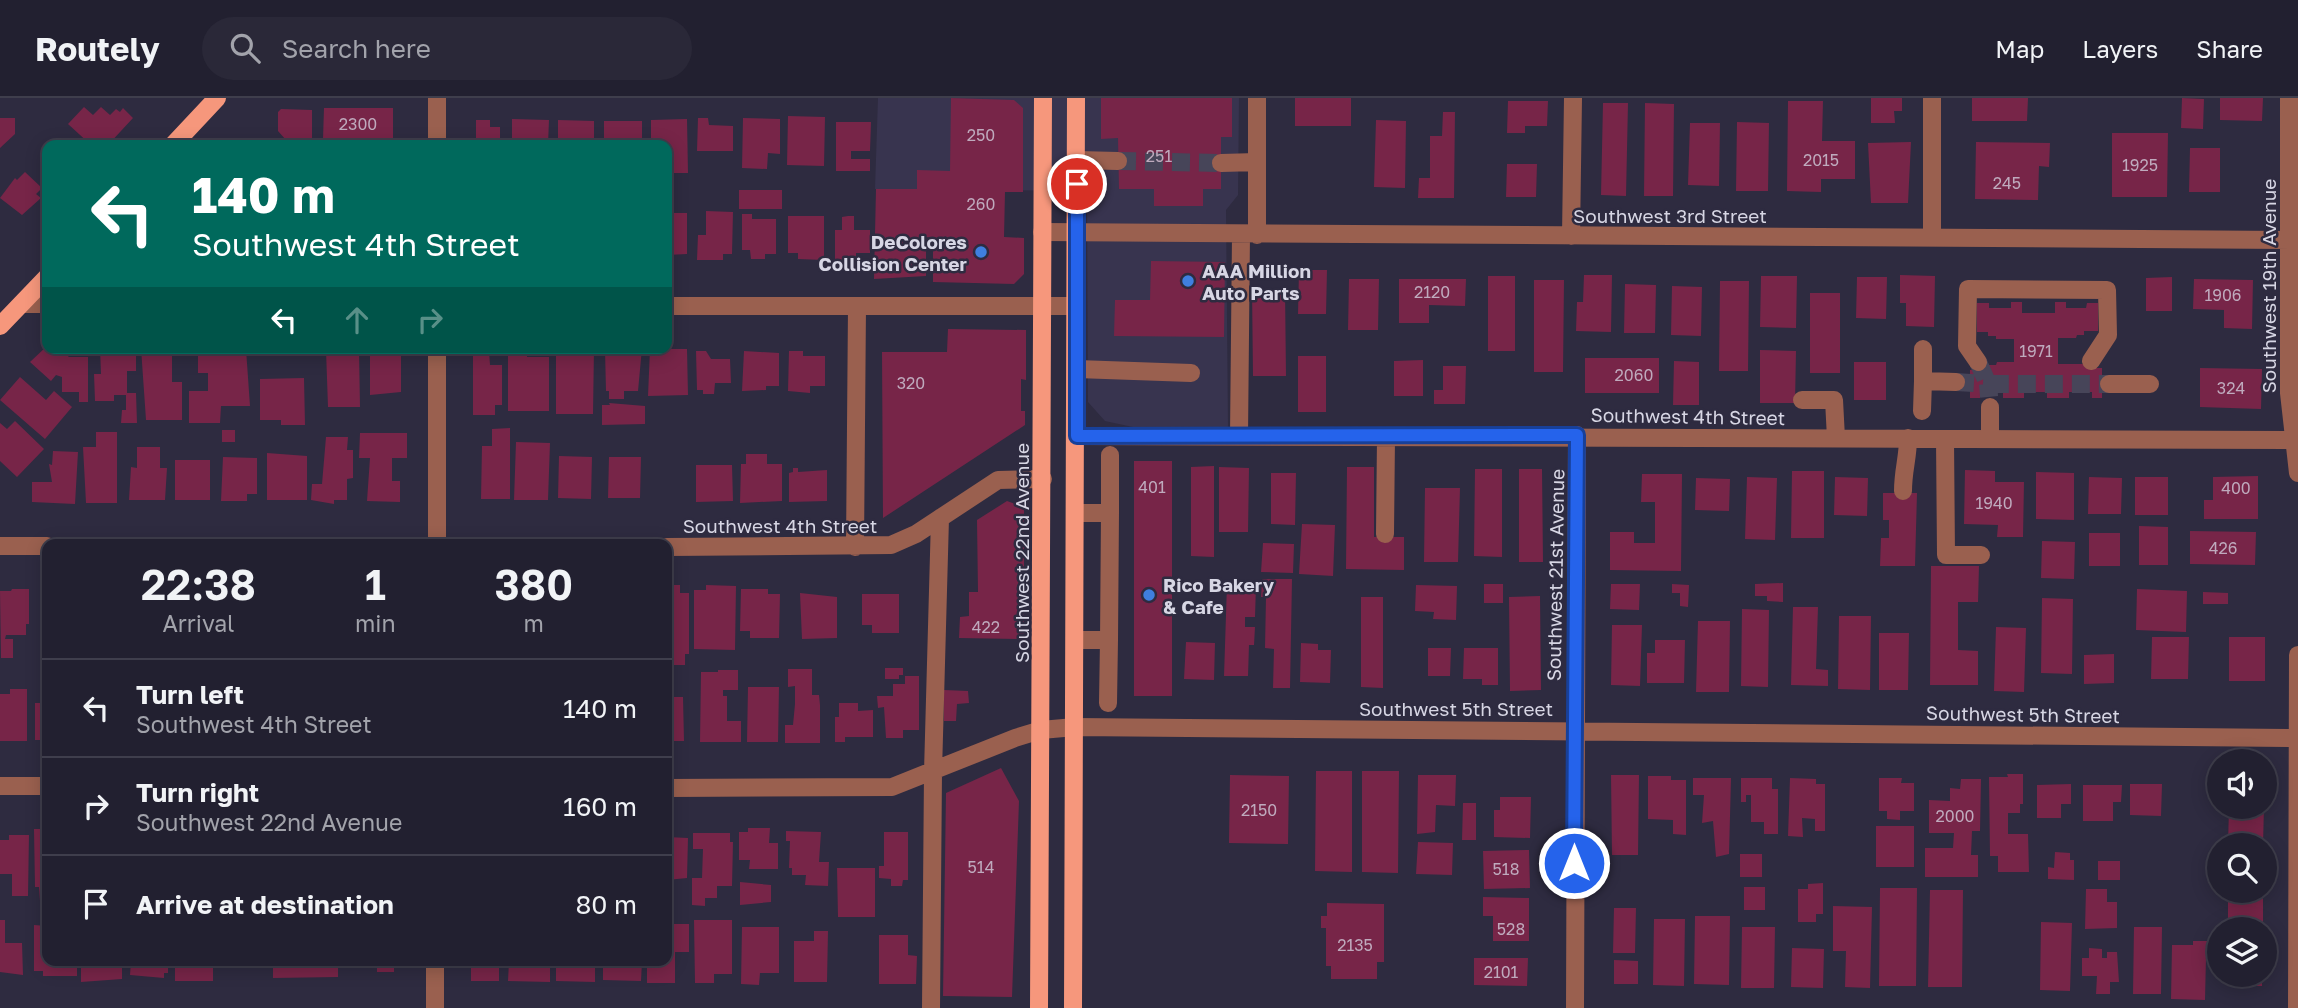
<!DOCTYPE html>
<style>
:root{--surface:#222030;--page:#2a2838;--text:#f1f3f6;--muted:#a2a3ab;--line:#3f3e4c}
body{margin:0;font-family:"Golos Text",sans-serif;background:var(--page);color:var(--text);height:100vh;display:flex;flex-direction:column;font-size:26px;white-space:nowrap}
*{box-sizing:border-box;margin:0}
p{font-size:23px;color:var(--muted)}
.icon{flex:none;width:38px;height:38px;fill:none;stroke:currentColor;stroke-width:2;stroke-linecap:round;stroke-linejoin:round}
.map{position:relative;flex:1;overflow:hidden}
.details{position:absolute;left:42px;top:441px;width:630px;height:427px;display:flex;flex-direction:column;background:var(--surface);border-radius:14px;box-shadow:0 4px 18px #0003,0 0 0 2px var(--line)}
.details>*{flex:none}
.top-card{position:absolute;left:42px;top:42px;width:630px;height:214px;border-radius:14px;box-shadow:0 4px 18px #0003,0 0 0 2px var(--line);background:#00695c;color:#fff;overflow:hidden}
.controls{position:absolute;left:2207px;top:651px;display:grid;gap:14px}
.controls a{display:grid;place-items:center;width:70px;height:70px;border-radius:50%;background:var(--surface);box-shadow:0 4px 18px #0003,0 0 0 2px var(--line);font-size:35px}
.pin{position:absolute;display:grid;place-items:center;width:60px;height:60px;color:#fff;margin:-30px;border:4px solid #fff;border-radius:50%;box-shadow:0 2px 7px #0007}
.me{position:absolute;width:77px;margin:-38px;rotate:0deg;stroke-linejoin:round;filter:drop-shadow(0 0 5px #0008)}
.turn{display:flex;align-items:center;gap:24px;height:147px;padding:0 35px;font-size:32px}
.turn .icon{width:91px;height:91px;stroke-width:2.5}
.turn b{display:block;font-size:49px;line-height:60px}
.lanes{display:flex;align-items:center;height:66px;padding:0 35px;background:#0003;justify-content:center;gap:35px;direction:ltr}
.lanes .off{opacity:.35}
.eta{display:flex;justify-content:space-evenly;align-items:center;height:119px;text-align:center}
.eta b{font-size:42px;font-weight:600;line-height:49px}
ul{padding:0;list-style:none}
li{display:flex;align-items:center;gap:21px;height:98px;padding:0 35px;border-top:2px solid var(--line)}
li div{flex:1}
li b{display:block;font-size:26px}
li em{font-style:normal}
header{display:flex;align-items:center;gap:42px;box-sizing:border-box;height:98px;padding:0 35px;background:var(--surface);border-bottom:2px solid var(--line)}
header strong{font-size:33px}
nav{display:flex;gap:38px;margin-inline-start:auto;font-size:24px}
.search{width:490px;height:63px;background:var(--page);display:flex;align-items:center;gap:18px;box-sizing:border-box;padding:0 24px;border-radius:38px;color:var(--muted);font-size:26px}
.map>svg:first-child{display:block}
.built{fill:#38344f}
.building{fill:#772548}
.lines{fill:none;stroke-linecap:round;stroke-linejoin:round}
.minor-tunnel{stroke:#474559;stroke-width:18;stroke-dasharray:18 9;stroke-linecap:butt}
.minor{stroke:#9a604f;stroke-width:18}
.major{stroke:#f6977c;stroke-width:18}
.route-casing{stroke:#184099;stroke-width:18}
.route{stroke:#2563eb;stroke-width:12}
.shop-dot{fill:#3f7fe0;stroke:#2e2b40;stroke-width:2.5}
.labels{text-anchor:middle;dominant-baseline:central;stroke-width:5;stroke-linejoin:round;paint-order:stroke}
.number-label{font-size:16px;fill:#bfaabd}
.street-label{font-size:19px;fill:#d7d6e4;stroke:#2e2b40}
.poi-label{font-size:19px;font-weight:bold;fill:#d7d6e4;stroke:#2e2b40;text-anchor:start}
</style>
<header>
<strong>Routely</strong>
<div class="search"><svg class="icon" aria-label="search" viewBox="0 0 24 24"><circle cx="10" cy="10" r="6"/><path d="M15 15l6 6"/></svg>Search here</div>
<nav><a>Map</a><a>Layers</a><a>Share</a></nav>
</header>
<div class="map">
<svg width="2298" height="910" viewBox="0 0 2298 910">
<rect width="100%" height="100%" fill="#2e2b40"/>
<path class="built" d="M878,0H1239L1238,97L1226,112L1228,329H1133L1105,323L1088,304L1087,93L875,91Z"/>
<path class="building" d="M951,0L1014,2L1023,10V94H1005L1004,139L1024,140V176L1014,186L933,184V140L926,139V178L874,181L876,91H917V72L950,73Z
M1101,0H1232V39H1221V91H1203V108H1154V91H1119L1118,40L1101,41Z
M1295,0H1351V28H1295Z
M1871,0H1902V13H1894L1895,25H1871Z
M1972,0H2028L2027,23H1972Z
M2182,0L2204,1L2203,31L2181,30Z
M2220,0H2263L2262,23L2220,22Z
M1508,3H1548L1547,28H1525V35H1507Z
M1788,3H1823L1822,43H1855V81H1821V94L1787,93Z
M1603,5H1628L1626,98L1601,97Z
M1645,5L1674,6L1673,98H1644Z
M84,9L93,17L101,9L110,17L116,11L120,14L123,10L133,20L108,47H91L68,26Z
M324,10H393V41H323Z
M281,11L312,12V47H292L293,42H286L278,33V14Z
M1443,14H1455L1454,100H1418L1419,80H1430V38H1442Z
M788,18L825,19L824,68L787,67Z
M0,20H15V36L0,50Z
M698,20H708L709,27L733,28V53H697Z
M743,20L780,21V56L768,55L767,71L742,70Z
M512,21L549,22L548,47H512Z
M687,21L688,75H667V47H651V22Z
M476,22H490V29H500V47H476Z
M558,22L594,23V47H558Z
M1376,22L1406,23L1405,90L1374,89Z
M604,23H642V47H604Z
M836,24H871L870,53H851V61H870V73H836Z
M1737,24L1769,25L1768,93H1736Z
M1690,25H1720L1719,88L1688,87Z
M2112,35H2168L2167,99H2112Z
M1911,44L1908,105H1871L1868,45Z
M1976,44L2050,45L2049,69L2039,68L2038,102L1975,101Z
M2190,50H2220V94H2189Z
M1507,66H1537L1536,99H1506Z
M25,74L42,90L36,96L41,100L22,117L0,100L15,80L17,82Z
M739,92H782V111H739Z
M706,113L733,114L732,156H723V162H697L698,137H706Z
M667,115H687V156L667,157Z
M742,116H752V121H776V156H765V161H751L750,152H742Z
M788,118H824V162L798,161V155H788Z
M848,118H854V132H870V155H856V162H835V132H842V119Z
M1151,163L1225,164L1224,239L1114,238L1115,202H1150Z
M1299,172H1327L1326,216H1298Z
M1584,177H1612L1611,234L1576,233L1577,204H1583Z
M1900,177L1935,178L1934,229L1906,228V205H1900Z
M1488,178H1515V253H1488Z
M1761,178H1797L1796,230L1760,229Z
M1857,179H1887L1886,221L1856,220Z
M2172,179V213H2146V180Z
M1349,181H1379L1378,232H1348Z
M1399,181H1466L1465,208L1429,207V225H1399Z
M2194,181L2253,182L2252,231L2224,230V212L2193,211Z
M1534,182H1564L1563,274H1534Z
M1720,183H1749L1748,273H1719Z
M1625,186L1656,187L1655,235H1624Z
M1672,188L1702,189L1701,238L1671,237Z
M1252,191H1285L1286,278H1253Z
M1810,195H1840V275H1810Z
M2011,204H2022V215H2055V204H2066V210H2086L2087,205H2098V233H2084V237H2077L2076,240H2058V266H2091V270H2102V300H2092V294H2069V300H2047V294H2024V300H2003V294H1980V300H1970V272H1981V267H1996L1997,264H2014V241H1996V238H1988V234H1977V205H1989V210H2011Z
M948,231L1026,232V282L1021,281V313H1025V327L883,420L882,254H947Z
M47,248V250H59L69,259H88V304H79V294H62V279L56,277L51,283L30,264Z
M100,250H115V255H136V273H127V295H136L137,325H121L122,312H126V297H114V303H95L94,276H101Z
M141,250H172V284H182V322H146Z
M556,250H594L593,316H556Z
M642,250L638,293H624V301H609V293H606L605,252Z
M198,251H246L250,308H221L220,325H189V293H208V275H198Z
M650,251H687L688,297L648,298Z
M326,252H359L360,309H328Z
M508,252H527V259H549V313H508Z
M1760,252L1796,253L1795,305H1760Z
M370,253H401V294L370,297Z
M473,253H489L490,267H502V307H495V317H473Z
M696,253H706L711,261H730L731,285H715L714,296H703V292H697Z
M744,253L779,255V288H766V292L742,293Z
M789,253H803V258H825V288H810V295L788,293Z
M1298,258H1326V314H1298Z
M1585,260H1659V295H1585Z
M1423,262V298H1394V263Z
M1674,263L1699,264V307H1673Z
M1854,264H1886V302H1854Z
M1443,268H1466L1465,306H1434V292H1443Z
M2200,270L2262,271L2261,311L2200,309Z
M20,279L46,302L54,293L72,309L45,341L0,302Z
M304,280L305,327H281V322H260V281Z
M609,305L645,308V326L602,327V307H610Z
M15,323L44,351L17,379L0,363V325L7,331Z
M510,330V401H481L482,348H492V331Z
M222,332H235V344H222Z
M96,334H117V405H86L83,349H96Z
M360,335H407V360H392V383H400V404L367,403L370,360H359Z
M326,339H348L347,352H353V380L347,381V402H334V406L311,402L312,386H322Z
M516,344L550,345L548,402H514Z
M137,349H160V370H167L165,402H129L131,369L137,370Z
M53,353L78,354L75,406L32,404V384H52L49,366L52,367Z
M267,355L307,358V402H267Z
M746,356H767V366H782V403L740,405L741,366H746Z
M559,358L592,359L591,401L558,400Z
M223,359L257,360V396H247V403H221Z
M609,359H641L640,400H608Z
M175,362H210V402H175Z
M1134,363H1172V598H1134Z
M696,367H732L733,403L696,404Z
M1214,368V459L1191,458V369Z
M1219,369L1249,370L1248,434H1219Z
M1347,369H1374V439H1404V472L1346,471Z
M793,370H798V374L827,372V403L789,404V375L793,374Z
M1475,371H1502V459L1474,458Z
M1519,371H1542L1543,464H1519Z
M1965,372L1995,373V384H2024L2023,439H1997L1998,427L1964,426Z
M1792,373H1824V440H1791Z
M2036,374L2074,375V422L2036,421Z
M1271,375H1296L1295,427L1271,426Z
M1642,376H1682L1681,473L1610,472V434H1634V445H1655V404H1641Z
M2258,378V421H2204V402H2213V379Z
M1747,379L1777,380L1775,442L1745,441Z
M1835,379L1868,380L1867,418L1834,417Z
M2089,379L2122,380L2121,416H2088Z
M2135,379H2168V417H2135Z
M1696,380L1730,381L1729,413L1695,412Z
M1425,390H1460L1458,464H1424Z
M1883,395H1917L1915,468H1880L1881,440H1889V422H1883Z
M1007,403L1024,409V541L959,540L960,519L969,518V494H978L977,422Z
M1302,426L1335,427L1333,478L1299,476Z
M2139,428L2168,429V467H2139Z
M2190,433L2256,434L2255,467L2190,466Z
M2089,435H2120V468H2089Z
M2042,443L2075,444L2074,481L2041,480Z
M1263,445L1294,446L1293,475L1261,474Z
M1931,468H1979L1978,504H1958V552L1978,553V587H1930Z
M1262,481H1292L1290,590H1273L1274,551L1265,550L1266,499H1261Z
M1783,485V504L1767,503V498H1755V486Z
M1227,486L1256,487L1255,519H1245V529H1255L1254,547H1249L1248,578H1224Z
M1484,486H1503V505H1484Z
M1611,486H1640L1639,512L1610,511Z
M1672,486L1689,487L1688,509L1680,508V495H1672Z
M667,487H680V495H689V556H685V567H667Z
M706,487L736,488L735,552L694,551V492H706Z
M1416,487L1457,488L1456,522L1433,521L1434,514L1415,513Z
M12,491H29V526H26V537H6L5,541H13V560H1L0,493H11Z
M741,491H768V496H780L779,540H750V533H740Z
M2137,491L2187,493L2186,534L2136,532Z
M2203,494L2228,495V506H2203Z
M800,495L837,499V540L802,541Z
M862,496H899V535H872V527H862Z
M1540,498L1541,592L1510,593L1509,499Z
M1361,499H1383V590L1361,589Z
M2042,500L2073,501L2072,576L2041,575Z
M1793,509H1818L1816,571L1828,572V588L1791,587Z
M1742,511L1769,512L1768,589L1741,588Z
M1839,518H1871L1870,592L1838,591Z
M1698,523H1730L1729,594H1696Z
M1612,527H1642L1640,588L1611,587Z
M1996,529L2026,530L2024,594L1994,593Z
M1879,535H1909L1908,592H1879Z
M2152,539H2189L2188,581H2151Z
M2229,539H2265V583H2229Z
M1655,542H1685L1684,585H1647V555H1655Z
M1186,544L1215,545L1214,582L1184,581Z
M1301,545L1318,546V552H1331L1330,585L1300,584Z
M1428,550H1451L1450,578H1428Z
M1464,550H1498V587H1482V581H1463Z
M2114,556V585L2084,586V557Z
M885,570H903V577H899V581H885Z
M788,571H812V597H819L820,607V645H785V627H793L795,606V588L788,589Z
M718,572H738V592H723V598H727V623H741V644H700L701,574H718Z
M905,578H919V632H903V640H886L884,609L878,610L877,598H893V586H905Z
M748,589H779L778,644H747Z
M10,591H27V643H0V596H10Z
M944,592L968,593L969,605L957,606L956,623H944Z
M41,597H47V642H35V605H42Z
M667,599H683L684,643H667Z
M839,605H858V613L873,612V639H845V644H835V619H839Z
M1001,670L1019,703L1012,899L943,898L946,695Z
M1316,673H1352V774L1315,773Z
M1362,673H1399L1398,775L1362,774Z
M2007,676H2023V706H2020V715H2008V736H2028L2029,774H1998V758H1990L1989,679H2008Z
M1230,677L1289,678L1288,746L1229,745Z
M1418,677H1456L1455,708L1436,707L1435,734L1417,736Z
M1611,677H1639L1638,757H1612Z
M1648,678H1671V682H1686V737L1673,736V722L1648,721Z
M1693,680H1731L1729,756L1716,759L1713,723L1702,725L1704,697H1693Z
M1741,680H1772V691H1778V736H1764V724H1751V697H1746V704H1741Z
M1790,680L1816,681V686H1825V733H1815V721L1802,720L1803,739L1788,738Z
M1879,680H1902L1901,685H1914V713H1900V722L1887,721V713H1879Z
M1961,681H1981L1980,733H1972L1971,757H1978V779H1925V750H1953L1954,735H1929V702L1950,703V690L1960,691Z
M2071,686V706H2061V720H2037V687Z
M2130,686H2162L2161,718L2130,717Z
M2083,687H2122L2121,704H2113V723H2083Z
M1500,699H1531L1530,740L1494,739V712H1500Z
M1463,705H1476V742H1462Z
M2229,709H2264L2263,747H2228Z
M1876,728H1914V769H1876Z
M748,730H770L769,745H778V771H749L750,762H739V734H748Z
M34,731H47V803H40L39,789H35Z
M786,733L821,734L819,764H829L828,788L805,787L806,777H792V770H789L790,743H786Z
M884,734H908V782H903L902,788H891V781L879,780V768H884Z
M693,735H730V744H733L732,788H717V800H705V808L692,807V780H702L703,751H693Z
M9,737H29L28,798H12V776H0V742H9Z
M667,739L688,740L687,780L667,782Z
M1418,744L1453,745L1452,777L1416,776Z
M1529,752L1530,790L1484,791L1483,753Z
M2055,754L2070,755V762H2074V782L2048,781V769L2054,770Z
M1740,756H1762V779H1740Z
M2098,763H2120V782H2098Z
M837,770H875V819H838Z
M740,784L771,787V804L740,807Z
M1823,785V816H1816V824H1798V791H1808V786Z
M1744,789H1765V812H1744Z
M1880,790H1917L1916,888H1879Z
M2086,791H2107V804H2117V830L2085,831Z
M1930,792H1963L1962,889H1928Z
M2228,793H2263V831H2228Z
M1483,799L1529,800V843H1493V818H1483Z
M1327,805L1384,806V864H1377V881H1331V868H1326V830H1321V818H1327Z
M1833,808L1872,809L1870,890L1845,889L1846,853H1833Z
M1614,810H1636L1635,855H1613Z
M1695,818H1730L1729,887L1694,886Z
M1654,821H1685L1684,888L1653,887Z
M0,822H5V845H22L23,877L0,874Z
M694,822H732V876H714V885H695Z
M2041,824L2072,825L2070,893L2040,892Z
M667,826H689V854H675V885H647V863H667Z
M34,827L47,828V863H77V878H43V873H34Z
M742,829H779V875H760L759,887L741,886Z
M1742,829H1775L1774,890H1741Z
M2134,829H2162L2161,896H2133Z
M814,833H828L827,884H794V843H814Z
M879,837H908V857L917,858L916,886H879Z
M2193,843H2213V860L2206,859L2205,902L2171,901L2172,847H2193Z
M1792,850L1824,851L1823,890L1791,889Z
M2089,850L2102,851V860H2107V854H2117L2119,884H2110V896H2096L2097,878H2082V860H2089Z
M1474,860H1528L1527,888L1474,887Z
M1614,862L1638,863V886H1614Z
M81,863H122V881L81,884Z
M131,863H168V875H164V880L130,877Z
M186,863H213V883H175V867H186Z
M220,863H253V869L220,870Z
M273,863H338V879L273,880Z
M377,863H394V874H377Z
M471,863H499V883H471Z
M509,863H550V884L508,883Z
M556,863H595V884L556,883Z
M603,863H642L641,883L603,882Z
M2227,877H2262V888H2227Z"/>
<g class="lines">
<path class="minor-tunnel" d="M1118,63L1221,65
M1978,264L1988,286H2109
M1956,284L1988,286L1990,309"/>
<path class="minor" d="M437,0V47
M1932,0V139
M2289,0V295L2298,375
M1077,62L1118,63
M1221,65L1257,64
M1042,134L2298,142
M1257,137V0
M1571,138L1573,0
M22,206H47
M667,208H1077
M1978,264L1967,248L1968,191L2107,192L2108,237L2091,263
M1077,271L1191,275
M1923,283V251
M2109,286H2150
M1802,302H1834L1836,340
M1922,313L1923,283L1956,284
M1077,338L2298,342
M1239,338L1241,137
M1990,340V309
M1945,341L1946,457H1981
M1903,393C1903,372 1908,360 1908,340
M1077,415H1110V357
M1385,436L1386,339
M437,446V250
M0,448H47
M667,449L891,447L916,436L998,382L1043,381
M855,449L857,208
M1076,542H1109L1110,415
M1108,605L1109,542
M0,688H47
M667,690L892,689L1015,640L1041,632L1075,629L2298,640
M435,863V910
M931,910L933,674L940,420
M1575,910L1577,337
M2297,910L2298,557"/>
<path class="major" d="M173,47L217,0
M0,228L47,179
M1039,910L1043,0
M1073,910L1076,0"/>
</g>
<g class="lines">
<g class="route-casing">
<path id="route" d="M1077,86V338L1577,337L1574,765"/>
</g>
<use href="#route" class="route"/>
</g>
<g class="shop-dot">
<circle cx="981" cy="154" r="7"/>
<circle cx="1188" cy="183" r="7"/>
<circle cx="1149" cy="497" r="7"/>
</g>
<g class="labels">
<g class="number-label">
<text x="358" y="26">2300</text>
<text x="981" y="37">250</text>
<text x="1159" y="58">251</text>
<text x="1821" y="62">2015</text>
<text x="2140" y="67">1925</text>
<text x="2007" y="85">245</text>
<text x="981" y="106">260</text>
<text x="1432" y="194">2120</text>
<text x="2223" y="197">1906</text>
<text x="2036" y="253">1971</text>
<text x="1634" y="277">2060</text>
<text x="911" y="285">320</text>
<text x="2231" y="290">324</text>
<text x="1152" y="389">401</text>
<text x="2236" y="390">400</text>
<text x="1994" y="405">1940</text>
<text x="2223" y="450">426</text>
<text x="986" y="529">422</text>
<text x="1259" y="712">2150</text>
<text x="1955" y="718">2000</text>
<text x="981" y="769">514</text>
<text x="1506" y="771">518</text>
<text x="1511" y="831">528</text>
<text x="1355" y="847">2135</text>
<text x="1501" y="874">2101</text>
</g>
<g class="street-label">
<text x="1670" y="117">Southwest 3rd Street</text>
<text transform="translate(2268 188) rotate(-90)">Southwest 19th Avenue</text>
<text transform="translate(1688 318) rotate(1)">Southwest 4th Street</text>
<text x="780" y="427">Southwest 4th Street</text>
<text transform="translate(1021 455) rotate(-90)">Southwest 22nd Avenue</text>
<text transform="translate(1555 477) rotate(-89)">Southwest 21st Avenue</text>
<text x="1456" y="610">Southwest 5th Street</text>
<text transform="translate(2023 616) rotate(1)">Southwest 5th Street</text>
</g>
<g class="poi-label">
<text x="967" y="143" text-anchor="end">DeColores<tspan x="967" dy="22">Collision Center</tspan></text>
<text x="1202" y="172">AAA Million<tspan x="1202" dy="22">Auto Parts</tspan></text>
<text x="1163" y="486">Rico Bakery<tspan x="1163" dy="22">&amp; Cafe</tspan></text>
</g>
</g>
</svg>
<div class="controls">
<a><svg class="icon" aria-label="sound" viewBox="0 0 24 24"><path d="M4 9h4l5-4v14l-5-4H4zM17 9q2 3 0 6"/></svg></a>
<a><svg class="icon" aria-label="search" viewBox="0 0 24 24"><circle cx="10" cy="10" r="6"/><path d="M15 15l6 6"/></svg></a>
<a><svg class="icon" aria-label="layers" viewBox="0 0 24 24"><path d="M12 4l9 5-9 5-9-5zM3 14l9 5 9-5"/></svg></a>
</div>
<div class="pin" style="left:1077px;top:86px;background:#d93025"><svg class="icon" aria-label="arrive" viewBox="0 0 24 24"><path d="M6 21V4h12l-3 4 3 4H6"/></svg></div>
<svg class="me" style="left:1574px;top:765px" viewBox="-20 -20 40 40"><circle r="17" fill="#2563eb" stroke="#fff" stroke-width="3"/><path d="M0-11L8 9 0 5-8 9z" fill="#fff"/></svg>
<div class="top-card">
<div class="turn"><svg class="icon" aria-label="left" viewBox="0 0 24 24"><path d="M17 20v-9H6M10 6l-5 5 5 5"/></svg><div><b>140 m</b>Southwest 4th Street</div></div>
<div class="lanes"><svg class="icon" aria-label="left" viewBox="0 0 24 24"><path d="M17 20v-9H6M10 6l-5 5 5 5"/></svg><svg class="icon off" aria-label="ahead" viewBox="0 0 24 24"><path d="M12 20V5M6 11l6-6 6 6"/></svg><svg class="icon off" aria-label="right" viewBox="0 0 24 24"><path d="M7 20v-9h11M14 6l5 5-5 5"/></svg></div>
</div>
<section class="details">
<div class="eta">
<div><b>22:38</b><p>Arrival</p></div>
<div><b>1</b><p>min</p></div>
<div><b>380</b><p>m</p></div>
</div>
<ul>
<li><svg class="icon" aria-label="left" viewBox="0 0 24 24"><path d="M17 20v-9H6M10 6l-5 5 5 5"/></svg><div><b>Turn left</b><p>Southwest 4th Street</p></div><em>140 m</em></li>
<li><svg class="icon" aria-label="right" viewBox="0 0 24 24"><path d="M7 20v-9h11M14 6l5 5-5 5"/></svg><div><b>Turn right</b><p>Southwest 22nd Avenue</p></div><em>160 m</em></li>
<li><svg class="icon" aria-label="arrive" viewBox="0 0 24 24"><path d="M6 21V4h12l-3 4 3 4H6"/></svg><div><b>Arrive at destination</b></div><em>80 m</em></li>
</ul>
</section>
</div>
